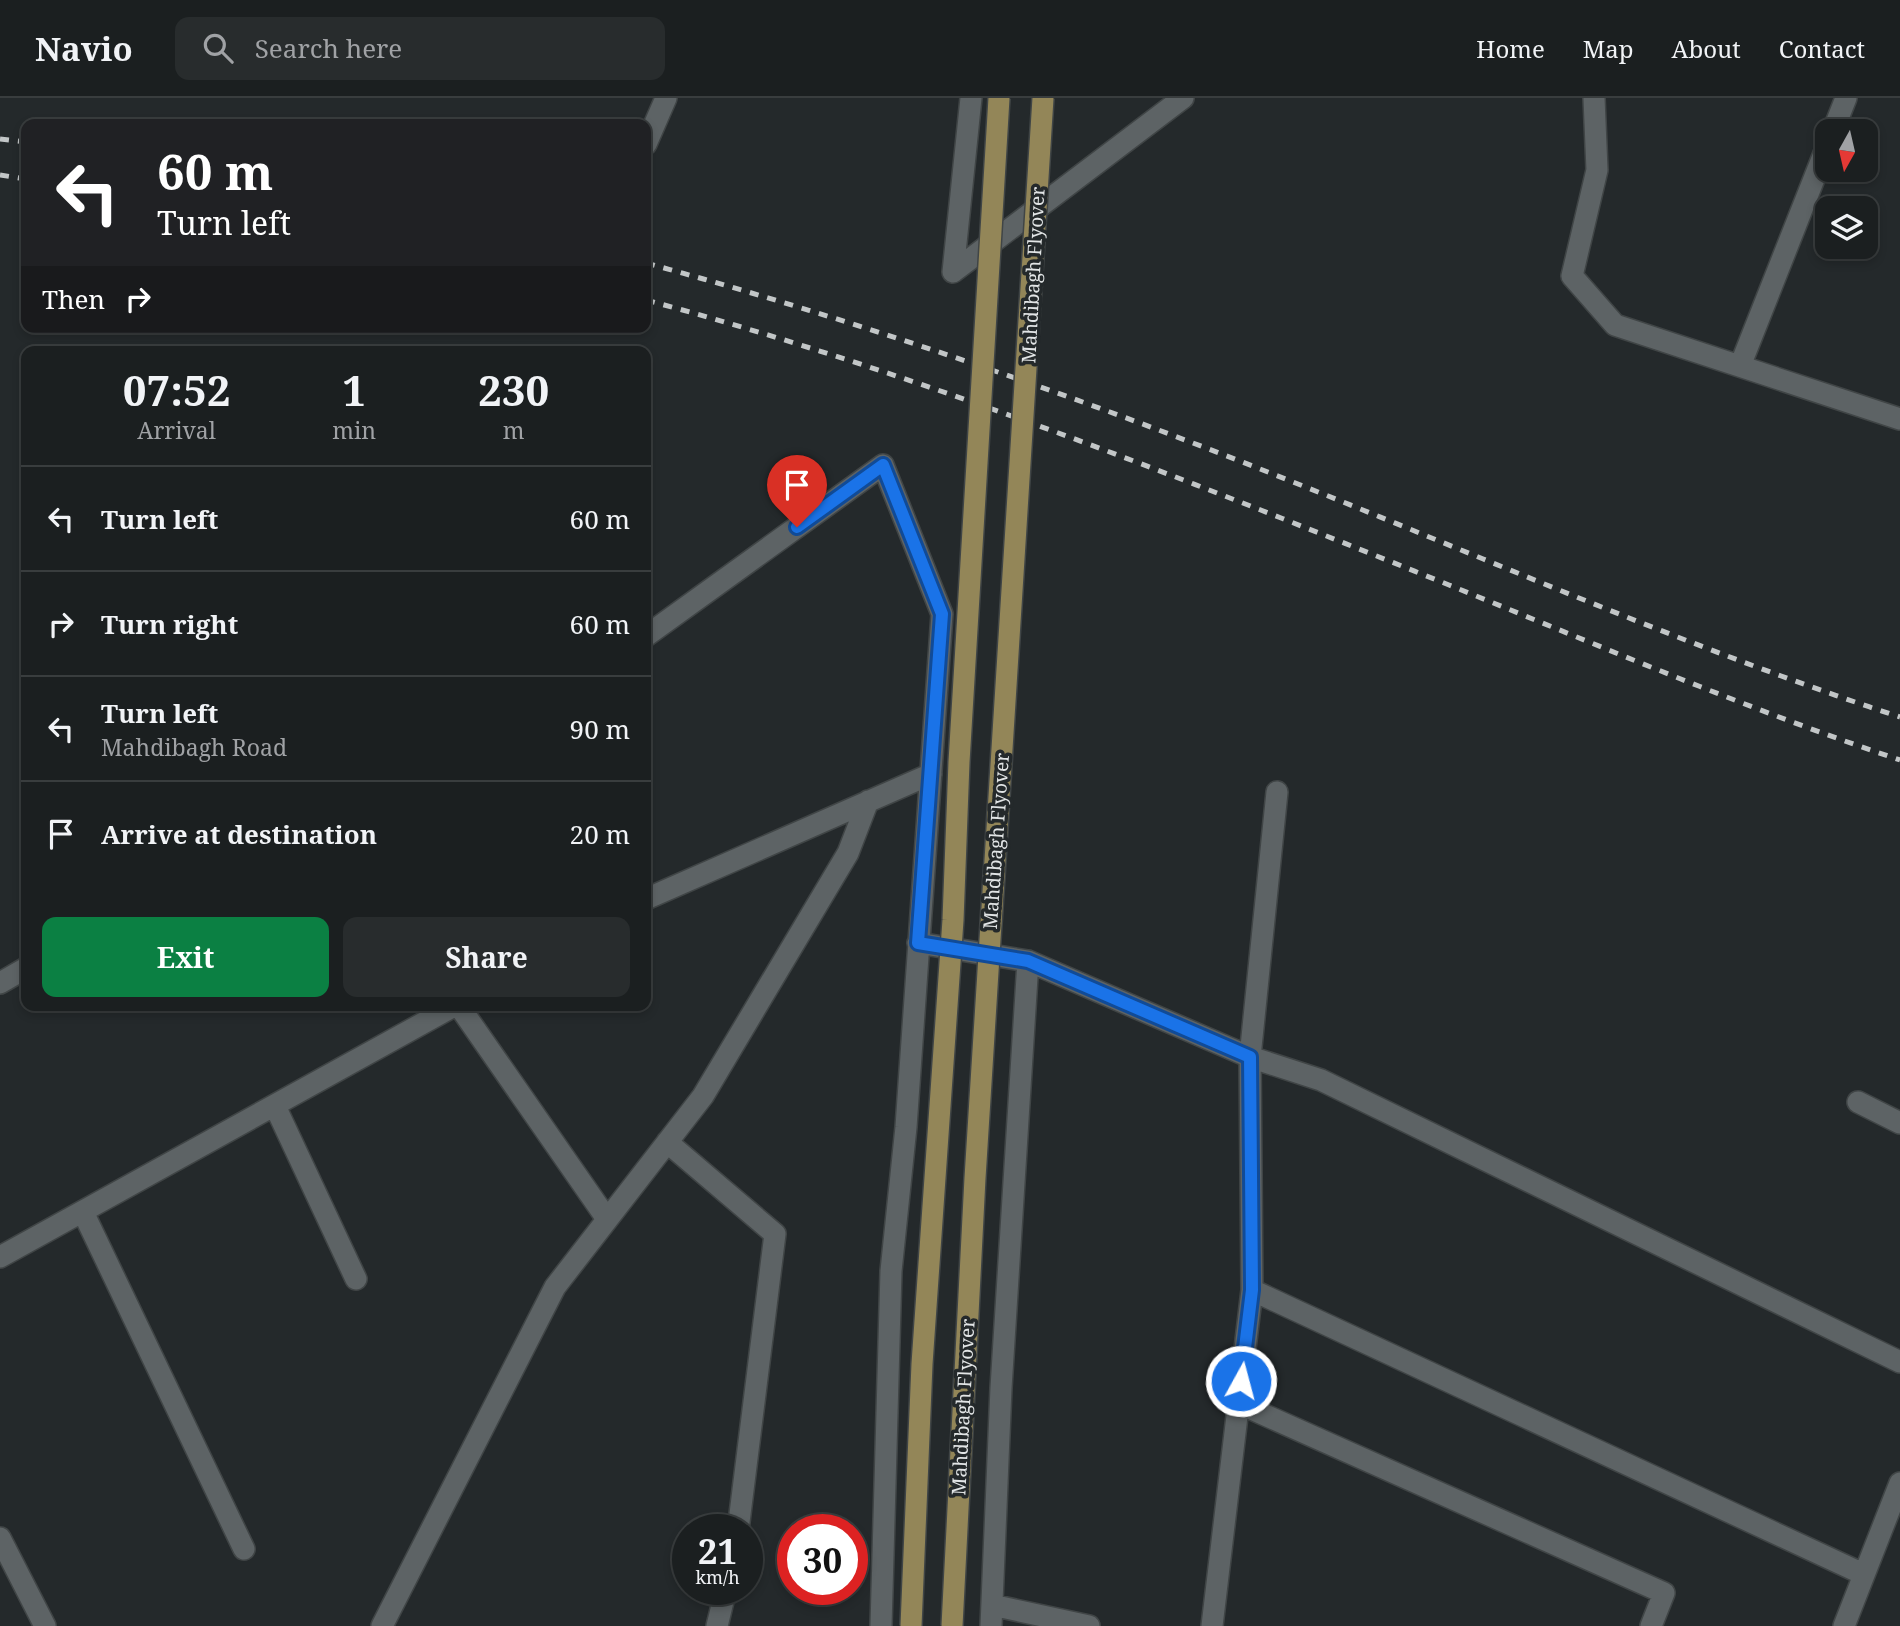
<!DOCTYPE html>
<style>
:root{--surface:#1b1f20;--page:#282c2d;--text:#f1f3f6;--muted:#a0a2a5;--line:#393d3e;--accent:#0b8043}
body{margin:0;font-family:"Noto Serif",serif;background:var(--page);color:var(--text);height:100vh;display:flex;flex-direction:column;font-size:26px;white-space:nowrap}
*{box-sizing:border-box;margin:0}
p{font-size:23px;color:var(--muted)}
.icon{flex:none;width:38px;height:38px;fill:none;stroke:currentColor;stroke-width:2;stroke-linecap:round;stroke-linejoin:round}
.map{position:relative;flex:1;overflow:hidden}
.details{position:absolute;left:21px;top:248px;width:630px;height:665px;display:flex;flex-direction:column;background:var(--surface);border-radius:14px;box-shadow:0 4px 10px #0003,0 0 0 2px var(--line)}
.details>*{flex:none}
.top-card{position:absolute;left:21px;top:21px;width:630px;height:214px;border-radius:14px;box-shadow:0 4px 10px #0003,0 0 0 2px var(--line);background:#202124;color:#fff;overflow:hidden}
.needle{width:46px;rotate:188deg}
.controls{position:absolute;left:1815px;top:21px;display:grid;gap:14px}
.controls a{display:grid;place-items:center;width:63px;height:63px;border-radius:14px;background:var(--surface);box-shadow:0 4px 10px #0003,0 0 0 2px var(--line);font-size:35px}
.speed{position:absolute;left:672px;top:1416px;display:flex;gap:14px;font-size:35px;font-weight:700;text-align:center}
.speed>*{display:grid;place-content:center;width:91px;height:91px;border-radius:50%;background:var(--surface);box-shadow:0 4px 10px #0003,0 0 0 2px var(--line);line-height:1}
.speed small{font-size:18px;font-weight:400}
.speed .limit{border:10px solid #d22;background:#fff;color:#111}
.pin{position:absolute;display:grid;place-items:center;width:60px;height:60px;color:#fff;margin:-72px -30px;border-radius:50% 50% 50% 0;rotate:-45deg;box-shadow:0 0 7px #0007}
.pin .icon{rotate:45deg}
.me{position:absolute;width:77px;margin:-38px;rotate:7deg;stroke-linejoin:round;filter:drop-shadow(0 0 5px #0008)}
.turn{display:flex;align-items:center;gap:24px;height:147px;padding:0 21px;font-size:32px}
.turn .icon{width:91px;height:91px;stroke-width:2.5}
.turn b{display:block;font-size:49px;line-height:60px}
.then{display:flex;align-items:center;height:66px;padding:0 21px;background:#0003;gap:14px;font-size:26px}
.eta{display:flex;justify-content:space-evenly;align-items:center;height:119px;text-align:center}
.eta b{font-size:42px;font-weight:700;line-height:49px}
.action{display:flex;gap:14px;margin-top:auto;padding:14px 21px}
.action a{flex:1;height:80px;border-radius:14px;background:var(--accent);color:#fff;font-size:28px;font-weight:700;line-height:80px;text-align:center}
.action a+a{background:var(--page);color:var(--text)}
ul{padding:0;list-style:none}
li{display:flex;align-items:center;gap:21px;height:105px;padding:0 21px;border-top:2px solid var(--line)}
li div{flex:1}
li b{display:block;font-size:26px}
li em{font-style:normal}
header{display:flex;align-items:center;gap:42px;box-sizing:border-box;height:98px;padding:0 35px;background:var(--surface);border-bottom:2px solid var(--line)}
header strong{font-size:33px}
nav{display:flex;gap:38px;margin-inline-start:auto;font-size:24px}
.search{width:490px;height:63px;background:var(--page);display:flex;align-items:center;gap:18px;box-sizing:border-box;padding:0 24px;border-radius:14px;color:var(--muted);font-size:26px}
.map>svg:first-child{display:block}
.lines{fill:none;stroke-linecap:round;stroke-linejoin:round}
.minor-casing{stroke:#404546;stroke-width:24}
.minor{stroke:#5d6365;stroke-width:21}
.rail{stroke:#c2c6c7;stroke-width:5;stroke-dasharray:9 9;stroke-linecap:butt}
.major-bridge-casing{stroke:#404546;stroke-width:24;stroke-linecap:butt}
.major-bridge{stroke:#938658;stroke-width:21}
.route-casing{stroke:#114b97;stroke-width:18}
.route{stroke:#1a73e8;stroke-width:12}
.labels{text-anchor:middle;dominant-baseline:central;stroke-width:7;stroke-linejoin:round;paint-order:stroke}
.street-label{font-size:19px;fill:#e2e5e6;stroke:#24292b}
</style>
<header>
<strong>Navio</strong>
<div class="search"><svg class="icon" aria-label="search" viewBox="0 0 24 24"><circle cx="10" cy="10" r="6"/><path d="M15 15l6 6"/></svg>Search here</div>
<nav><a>Home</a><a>Map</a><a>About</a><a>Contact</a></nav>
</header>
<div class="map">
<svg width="1900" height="1528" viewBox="0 0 1900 1528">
<rect width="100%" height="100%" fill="#24292b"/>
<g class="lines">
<g class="minor-casing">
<path id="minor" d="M1594,0L1597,72L1572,178L1615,227L1900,321
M1833,33L1846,0
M646,46L666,0
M953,174L1183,0
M953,174L971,0
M1740,268L1827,48
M646,538L883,367L942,516L906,1029L891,1173L881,1528
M646,801L931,676
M918,845L1028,863L1250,959L1321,982L1900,1264
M0,885L26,870
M459,908L607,1121
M1858,1004L1900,1025
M275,1008L356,1181
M667,1044L775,1136L738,1432
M83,1114L244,1451
M0,1159L454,908
M1252,1192L1863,1476
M1238,1305L1664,1495L1651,1528
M0,1440L45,1528
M992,1507L1089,1528
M382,1528L555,1189L703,998L848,755L868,703
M717,1528L726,1491
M991,1528L1001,1290L1028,863
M1212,1528L1252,1192L1250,959L1277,694
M1844,1528L1900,1385"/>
</g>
<use href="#minor" class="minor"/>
<path class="rail" d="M0,41L26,44
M0,77L26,81
M646,165C866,225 1082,300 1293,384C1495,464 1694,552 1900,619
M646,202C921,276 1185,381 1449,487C1598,547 1747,611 1900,662"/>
<g class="major-bridge-casing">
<path id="major-bridge" d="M911,1528L922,1266L953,822L959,664L999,0
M952,1528L975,1080L1043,0"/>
</g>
<use href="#major-bridge" class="major-bridge"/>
</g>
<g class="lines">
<g class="route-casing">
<path id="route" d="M797,429L883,367L942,516L918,845L1028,863L1250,959L1252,1192L1241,1283"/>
</g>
<use href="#route" class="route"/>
</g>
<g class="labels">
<g class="street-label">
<text transform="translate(1033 177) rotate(-87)">Mahdibagh Flyover</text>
<text transform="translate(996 743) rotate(-86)">Mahdibagh Flyover</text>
<text transform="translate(963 1309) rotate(-87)">Mahdibagh Flyover</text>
</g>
</g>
</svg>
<div class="controls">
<a><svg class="needle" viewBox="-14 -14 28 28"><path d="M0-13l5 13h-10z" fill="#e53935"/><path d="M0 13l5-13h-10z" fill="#a0a2a5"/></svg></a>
<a><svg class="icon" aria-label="layers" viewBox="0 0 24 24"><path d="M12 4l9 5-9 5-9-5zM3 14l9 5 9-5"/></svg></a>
</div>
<div class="speed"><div>21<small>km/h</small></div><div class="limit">30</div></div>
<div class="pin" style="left:797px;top:429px;background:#d93025"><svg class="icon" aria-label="arrive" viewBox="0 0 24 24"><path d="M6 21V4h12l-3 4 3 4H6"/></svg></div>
<svg class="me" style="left:1241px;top:1283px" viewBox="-20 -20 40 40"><circle r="17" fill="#1a73e8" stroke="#fff" stroke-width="3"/><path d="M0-11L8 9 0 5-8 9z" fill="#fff"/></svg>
<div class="top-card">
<div class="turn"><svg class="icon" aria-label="left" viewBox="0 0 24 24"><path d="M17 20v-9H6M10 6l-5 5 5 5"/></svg><div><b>60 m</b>Turn left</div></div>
<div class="then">Then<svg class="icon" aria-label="right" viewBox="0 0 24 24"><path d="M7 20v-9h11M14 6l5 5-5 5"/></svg></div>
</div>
<section class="details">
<div class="eta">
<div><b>07:52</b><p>Arrival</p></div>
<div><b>1</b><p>min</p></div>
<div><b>230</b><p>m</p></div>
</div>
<ul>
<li><svg class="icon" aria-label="left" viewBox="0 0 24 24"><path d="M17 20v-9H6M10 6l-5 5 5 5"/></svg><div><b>Turn left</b></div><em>60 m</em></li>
<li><svg class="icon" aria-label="right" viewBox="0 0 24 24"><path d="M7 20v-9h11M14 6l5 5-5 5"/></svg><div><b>Turn right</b></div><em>60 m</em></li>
<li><svg class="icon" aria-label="left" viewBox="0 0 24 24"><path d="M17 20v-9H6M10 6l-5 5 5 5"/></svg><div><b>Turn left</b><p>Mahdibagh Road</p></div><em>90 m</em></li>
<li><svg class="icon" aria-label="arrive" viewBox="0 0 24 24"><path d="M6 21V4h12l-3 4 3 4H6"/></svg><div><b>Arrive at destination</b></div><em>20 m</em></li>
</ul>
<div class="action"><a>Exit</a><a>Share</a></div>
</section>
</div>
